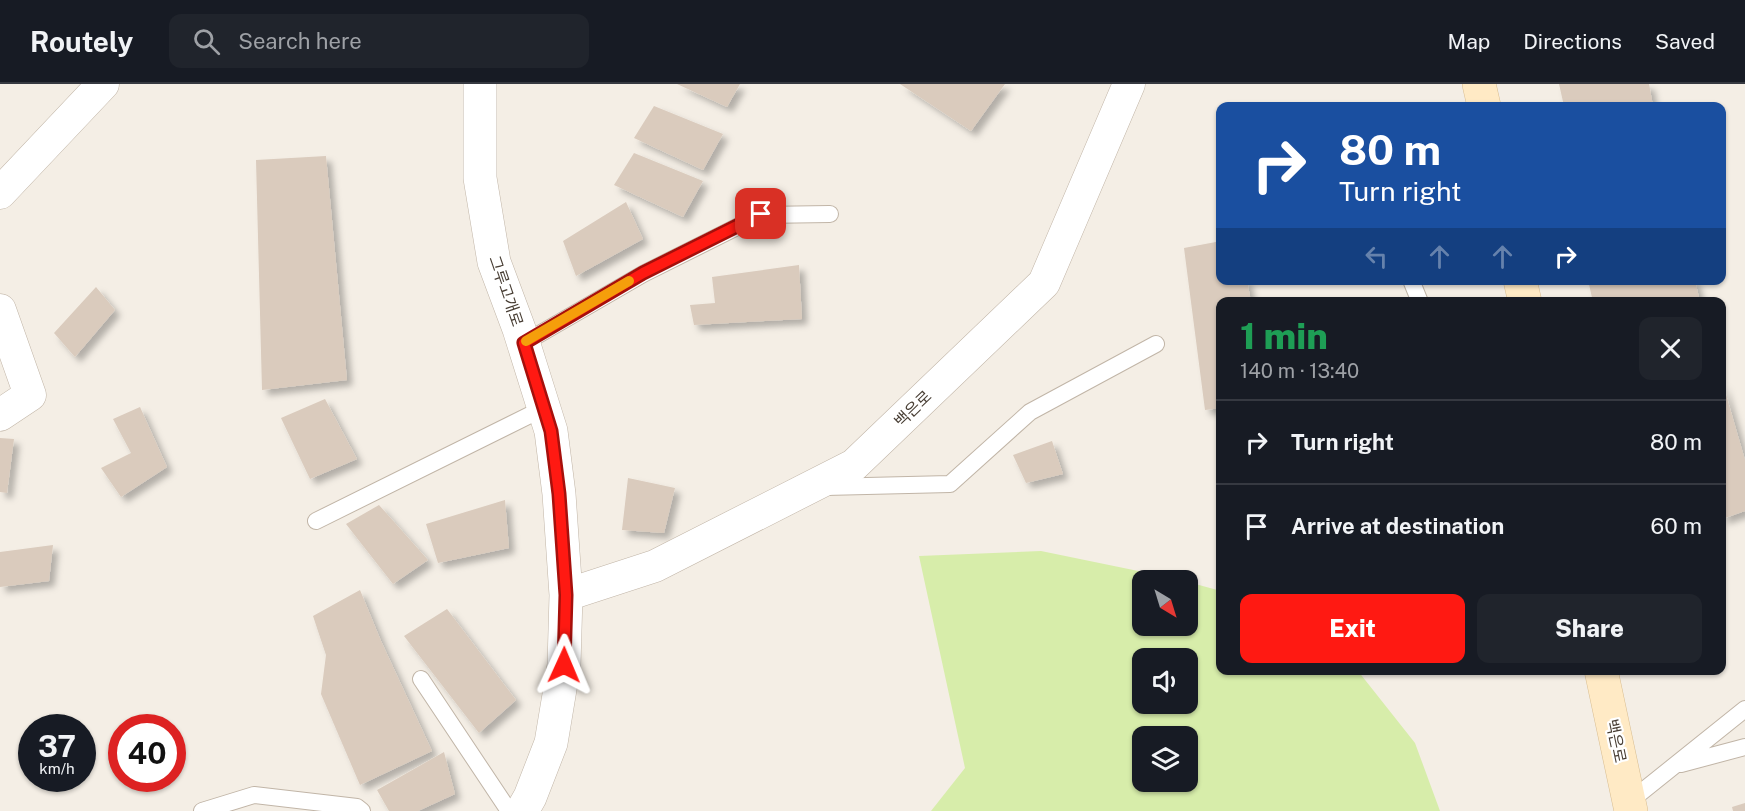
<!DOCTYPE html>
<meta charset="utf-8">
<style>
:root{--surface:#171b24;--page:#20242c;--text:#f1f3f6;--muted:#9ea1a6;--line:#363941;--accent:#ff1912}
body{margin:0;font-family:"Public Sans","Noto Sans KR",sans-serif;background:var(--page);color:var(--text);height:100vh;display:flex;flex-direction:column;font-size:22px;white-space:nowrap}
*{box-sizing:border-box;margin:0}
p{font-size:20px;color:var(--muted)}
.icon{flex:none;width:33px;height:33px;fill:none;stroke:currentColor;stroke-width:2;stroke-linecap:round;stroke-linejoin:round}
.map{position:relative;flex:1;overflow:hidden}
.sheet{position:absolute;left:1216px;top:213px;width:510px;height:378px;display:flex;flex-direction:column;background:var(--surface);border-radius:12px;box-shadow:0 2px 4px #0004}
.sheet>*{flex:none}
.banner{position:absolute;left:1216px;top:18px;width:510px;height:183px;border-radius:12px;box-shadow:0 2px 4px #0004;background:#1a4fa0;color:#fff;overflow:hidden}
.needle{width:39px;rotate:142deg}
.fabs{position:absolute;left:1132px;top:486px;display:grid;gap:12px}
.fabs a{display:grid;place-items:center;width:66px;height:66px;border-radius:12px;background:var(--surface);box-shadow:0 2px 4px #0004;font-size:30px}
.speed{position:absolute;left:18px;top:630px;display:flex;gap:12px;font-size:30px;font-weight:700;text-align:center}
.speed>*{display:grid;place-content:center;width:78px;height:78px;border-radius:50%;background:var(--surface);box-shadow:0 2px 4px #0004;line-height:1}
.speed small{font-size:15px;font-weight:400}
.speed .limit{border:9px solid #d22;background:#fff;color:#111}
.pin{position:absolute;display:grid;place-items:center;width:51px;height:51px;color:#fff;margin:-26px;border-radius:12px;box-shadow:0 3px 9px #0006}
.me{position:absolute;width:66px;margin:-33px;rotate:1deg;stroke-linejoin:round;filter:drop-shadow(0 0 4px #0008)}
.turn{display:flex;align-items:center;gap:21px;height:126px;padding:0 24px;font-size:27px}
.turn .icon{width:78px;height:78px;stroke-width:2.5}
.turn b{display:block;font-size:42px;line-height:51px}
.lanes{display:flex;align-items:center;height:57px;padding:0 24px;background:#0003;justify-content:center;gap:30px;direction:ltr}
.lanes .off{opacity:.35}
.round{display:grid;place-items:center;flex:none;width:63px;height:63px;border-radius:12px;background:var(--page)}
.overview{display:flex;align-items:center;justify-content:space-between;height:102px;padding:0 24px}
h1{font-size:36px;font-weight:800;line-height:45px;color:#1e9e55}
.primary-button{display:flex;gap:12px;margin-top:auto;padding:12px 24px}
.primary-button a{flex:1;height:69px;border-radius:12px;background:var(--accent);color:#fff;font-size:24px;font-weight:800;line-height:69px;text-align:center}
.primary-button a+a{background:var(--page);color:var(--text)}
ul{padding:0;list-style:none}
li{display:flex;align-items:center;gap:18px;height:84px;padding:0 24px;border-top:2px solid var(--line)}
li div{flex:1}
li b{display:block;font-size:22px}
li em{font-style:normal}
header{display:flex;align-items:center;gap:36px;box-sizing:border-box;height:84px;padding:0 30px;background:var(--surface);border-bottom:2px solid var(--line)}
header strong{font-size:28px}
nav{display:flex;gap:33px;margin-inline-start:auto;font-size:21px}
.search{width:420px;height:54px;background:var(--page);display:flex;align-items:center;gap:15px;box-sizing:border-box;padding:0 21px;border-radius:12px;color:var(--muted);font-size:22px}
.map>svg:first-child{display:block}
.green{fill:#d7edaa;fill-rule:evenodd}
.building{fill:#dacbbd;filter:url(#shadow)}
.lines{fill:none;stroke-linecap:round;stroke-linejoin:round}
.service-casing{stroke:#c1b5a7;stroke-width:18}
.minor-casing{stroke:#c1b5a7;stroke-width:33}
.tertiary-casing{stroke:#c1b5a7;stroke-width:34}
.secondary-casing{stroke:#d8bd91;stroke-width:34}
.service{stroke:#fff;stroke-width:16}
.minor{stroke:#fff;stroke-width:32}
.tertiary{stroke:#fff;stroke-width:33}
.secondary{stroke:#ffeac5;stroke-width:33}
.route-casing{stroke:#a6100c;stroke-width:15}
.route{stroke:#ff1912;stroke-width:10}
.slow{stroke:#f59e0b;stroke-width:10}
.labels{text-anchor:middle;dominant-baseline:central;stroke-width:4.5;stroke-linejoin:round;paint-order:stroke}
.street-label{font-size:16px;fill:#483e34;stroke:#fff}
</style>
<header>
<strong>Routely</strong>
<div class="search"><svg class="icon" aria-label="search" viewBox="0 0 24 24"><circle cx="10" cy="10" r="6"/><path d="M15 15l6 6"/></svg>Search here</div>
<nav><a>Map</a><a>Directions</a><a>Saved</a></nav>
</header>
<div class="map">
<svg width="1745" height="727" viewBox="0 0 1745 727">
<defs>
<filter id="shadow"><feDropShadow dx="5.5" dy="5.5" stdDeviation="3" flood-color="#0004"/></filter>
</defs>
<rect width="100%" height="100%" fill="#f4eee5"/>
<path class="green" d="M1041,467L1182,496H1143V542H1188V498L1221,507V586L1358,587L1415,659L1440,727H931L965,684L919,472ZM1143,574H1188V620H1143ZM1143,652H1188V698H1143Z"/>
<path class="building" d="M677,0H740L727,23Z
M900,0H1005L971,47Z
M1559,0H1649L1653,22H1564Z
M654,22L723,50L703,86L634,54Z
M634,69L703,97L683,133L614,101Z
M326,72L347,296L262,306L256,76Z
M626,118L643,155L576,192L563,157Z
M1221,157V196H1247L1251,218H1221V324L1205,326L1184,164Z
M799,181L802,235L694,241L690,221L715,219L712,193Z
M1588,196H1695L1700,218H1593Z
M96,203L115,226L75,273L54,249Z
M1722,297L1745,376V427L1722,435Z
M325,315L357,375L310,395L281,334Z
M140,323L167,383L121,413L101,384L131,369L113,335Z
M0,354L14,355L7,409L0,408Z
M1052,357L1063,390L1026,399L1013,371Z
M628,394L675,404L664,449L622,446Z
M505,416L509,464L438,479L426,440Z
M379,421L428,476L393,500L346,440Z
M53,461L49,497L0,503V468Z
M360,506L381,557L432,667L360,701L321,610L326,571L313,532Z
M447,525L516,616L479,649L404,552Z
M444,668L455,710L418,727H389L377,706Z
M1745,719V727H1733L1732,723Z"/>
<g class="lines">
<g class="service-casing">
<path id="service" d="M1411,196L1420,218
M524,259L643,190L761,131L830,130
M825,403L950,400L1030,328L1156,260
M316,437L544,324
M421,595L509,727
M1681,680L1745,663
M1629,718L1745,625
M202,727L254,711L357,723L362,727"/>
</g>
<g class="minor-casing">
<path id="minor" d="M0,109L103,0
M0,226L30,311L0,331
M566,511L655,482L854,381L1044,199L1129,0"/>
</g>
<g class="tertiary-casing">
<path id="tertiary" d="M480,0V94L494,178L519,245L551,347L559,410L566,511L564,581L551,659L530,713L522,727"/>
</g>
<g class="secondary-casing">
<path id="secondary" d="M1479,0L1484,22
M1520,196L1525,218
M1601,586L1631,727"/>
</g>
<use href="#service" class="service"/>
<use href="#minor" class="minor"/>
<use href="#tertiary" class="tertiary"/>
<use href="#secondary" class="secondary"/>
</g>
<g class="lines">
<g class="route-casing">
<path id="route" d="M564,581L566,511L559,410L551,347L524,259L643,189L761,130"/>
</g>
<use href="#route" class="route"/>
<path class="slow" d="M526,257L629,197"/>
</g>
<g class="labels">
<g class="street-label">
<text transform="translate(506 207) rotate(71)">그루고개로</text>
<text transform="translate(913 325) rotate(-44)">백은로</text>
<text transform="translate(1616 657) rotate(78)">백은로</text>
</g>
</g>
</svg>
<div class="fabs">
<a><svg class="needle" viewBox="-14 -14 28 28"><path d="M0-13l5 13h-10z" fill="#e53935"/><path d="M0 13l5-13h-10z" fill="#9ea1a6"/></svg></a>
<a><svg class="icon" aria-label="sound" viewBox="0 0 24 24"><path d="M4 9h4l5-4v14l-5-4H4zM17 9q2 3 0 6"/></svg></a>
<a><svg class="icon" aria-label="layers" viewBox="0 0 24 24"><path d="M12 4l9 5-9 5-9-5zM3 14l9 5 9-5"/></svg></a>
</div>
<div class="speed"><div>37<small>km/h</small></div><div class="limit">40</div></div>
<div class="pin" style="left:761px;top:130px;background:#d93025"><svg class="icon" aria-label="arrive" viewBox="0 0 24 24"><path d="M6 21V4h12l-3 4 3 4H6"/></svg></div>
<svg class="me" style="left:564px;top:581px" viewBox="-20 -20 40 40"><path d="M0-17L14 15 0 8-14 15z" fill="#ff1912" stroke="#fff" stroke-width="4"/></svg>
<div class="banner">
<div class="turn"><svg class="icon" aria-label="right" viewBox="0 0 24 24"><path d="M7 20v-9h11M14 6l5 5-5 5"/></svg><div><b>80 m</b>Turn right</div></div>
<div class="lanes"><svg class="icon off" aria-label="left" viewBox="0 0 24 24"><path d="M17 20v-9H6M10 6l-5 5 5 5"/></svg><svg class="icon off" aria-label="ahead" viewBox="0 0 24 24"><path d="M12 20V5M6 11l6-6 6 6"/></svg><svg class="icon off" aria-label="ahead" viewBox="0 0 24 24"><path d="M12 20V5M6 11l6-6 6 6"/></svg><svg class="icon" aria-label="right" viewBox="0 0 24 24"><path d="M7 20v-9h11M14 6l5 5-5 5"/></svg></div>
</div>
<section class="sheet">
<div class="overview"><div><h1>1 min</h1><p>140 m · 13:40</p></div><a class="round"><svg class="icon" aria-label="close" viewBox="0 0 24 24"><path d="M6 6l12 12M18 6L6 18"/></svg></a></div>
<ul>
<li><svg class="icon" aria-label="right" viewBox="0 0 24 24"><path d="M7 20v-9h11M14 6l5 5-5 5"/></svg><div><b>Turn right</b></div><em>80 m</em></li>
<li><svg class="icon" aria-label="arrive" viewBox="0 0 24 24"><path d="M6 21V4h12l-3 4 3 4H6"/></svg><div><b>Arrive at destination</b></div><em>60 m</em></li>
</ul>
<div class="primary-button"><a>Exit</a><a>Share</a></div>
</section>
</div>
